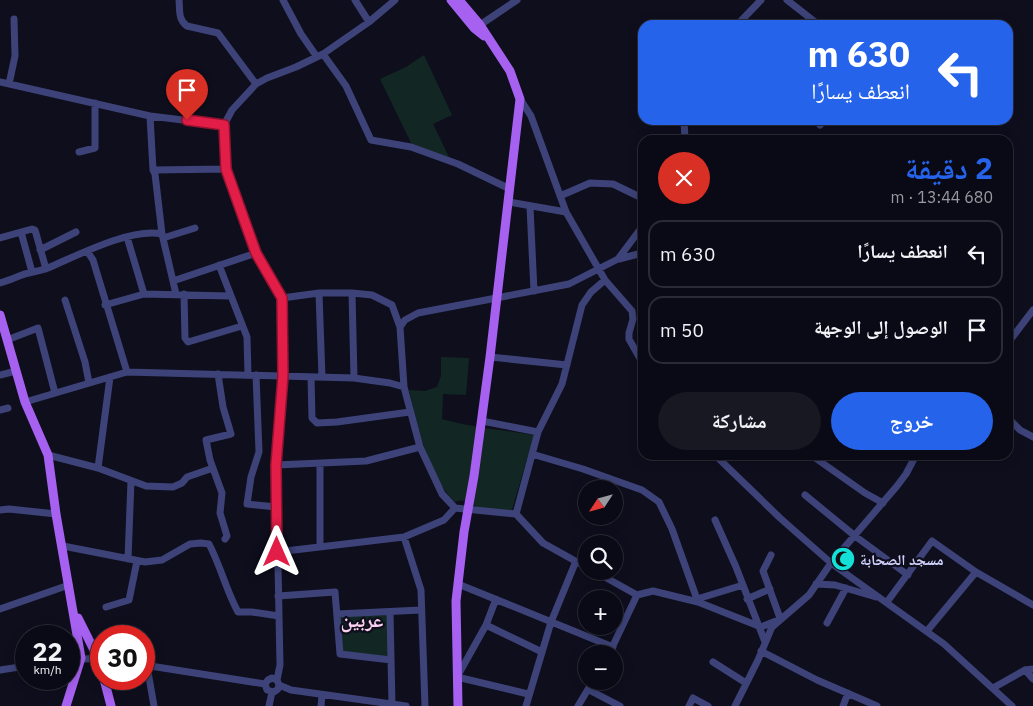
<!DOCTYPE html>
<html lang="ar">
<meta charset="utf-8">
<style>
:root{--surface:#0a0a16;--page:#181823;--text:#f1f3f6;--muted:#999aa1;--line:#2a2b35;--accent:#2563eb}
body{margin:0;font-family:"IBM Plex Sans","Noto Naskh Arabic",sans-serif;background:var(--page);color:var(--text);direction:rtl;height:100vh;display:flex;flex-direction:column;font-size:19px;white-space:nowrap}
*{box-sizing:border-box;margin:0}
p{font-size:16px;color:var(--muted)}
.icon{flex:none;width:28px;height:28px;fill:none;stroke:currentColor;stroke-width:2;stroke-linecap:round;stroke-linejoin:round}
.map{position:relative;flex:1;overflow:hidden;direction:ltr}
.panel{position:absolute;left:638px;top:135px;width:375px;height:325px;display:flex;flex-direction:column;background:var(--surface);border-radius:15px;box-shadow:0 2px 12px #0003,0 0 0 1px var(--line);direction:rtl}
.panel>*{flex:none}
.banner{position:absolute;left:638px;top:20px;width:375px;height:105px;border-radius:15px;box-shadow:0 2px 12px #0003,0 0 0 1px var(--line);direction:rtl;background:#2563eb;color:#fff;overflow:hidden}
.needle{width:32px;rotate:234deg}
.tools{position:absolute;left:578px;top:480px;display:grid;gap:10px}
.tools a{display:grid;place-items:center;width:45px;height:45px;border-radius:50%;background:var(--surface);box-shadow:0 2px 12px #0003,0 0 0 1px var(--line);font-size:25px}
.speed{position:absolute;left:15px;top:625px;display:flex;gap:10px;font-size:25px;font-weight:700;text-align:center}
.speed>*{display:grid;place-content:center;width:65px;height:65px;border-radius:50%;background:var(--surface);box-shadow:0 2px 12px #0003,0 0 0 1px var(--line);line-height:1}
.speed small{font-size:12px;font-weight:400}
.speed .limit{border:8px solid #d22;background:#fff;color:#111}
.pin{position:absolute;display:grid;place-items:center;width:42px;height:42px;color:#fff;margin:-51px -21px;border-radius:50% 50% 50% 0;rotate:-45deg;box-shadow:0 0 5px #0007}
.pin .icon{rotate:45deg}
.me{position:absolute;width:55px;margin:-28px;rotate:0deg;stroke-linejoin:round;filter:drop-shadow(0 0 4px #0008)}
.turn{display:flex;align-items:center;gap:18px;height:105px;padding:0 20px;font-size:22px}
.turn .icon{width:65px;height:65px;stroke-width:2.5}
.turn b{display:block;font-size:35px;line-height:42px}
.round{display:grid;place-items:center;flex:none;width:52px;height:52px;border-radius:26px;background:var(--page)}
.head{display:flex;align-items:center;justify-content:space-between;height:85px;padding:0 20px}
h1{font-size:30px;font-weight:700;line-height:38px;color:var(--accent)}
.action{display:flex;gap:10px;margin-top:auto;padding:10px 20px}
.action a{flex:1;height:58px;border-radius:30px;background:var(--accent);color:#fff;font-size:20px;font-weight:700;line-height:58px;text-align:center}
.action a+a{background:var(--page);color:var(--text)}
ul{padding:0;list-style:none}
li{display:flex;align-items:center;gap:15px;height:68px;margin:0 10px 8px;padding:0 10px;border:2px solid var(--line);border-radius:15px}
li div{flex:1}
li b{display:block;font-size:19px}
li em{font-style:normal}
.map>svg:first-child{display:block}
.green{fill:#122723}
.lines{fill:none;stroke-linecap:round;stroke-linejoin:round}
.minor{stroke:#3d4378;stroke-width:7}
.major{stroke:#a661f0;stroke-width:9}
.route-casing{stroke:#92132f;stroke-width:12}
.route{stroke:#e11d48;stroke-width:9}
.labels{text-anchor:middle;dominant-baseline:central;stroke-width:4.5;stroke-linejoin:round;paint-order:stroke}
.poi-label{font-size:15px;font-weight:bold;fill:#cfd0fa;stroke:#0e0e1d;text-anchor:start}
.district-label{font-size:20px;font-weight:bold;fill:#fbd1f1;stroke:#0e0e1d}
</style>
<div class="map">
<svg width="1033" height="706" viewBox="0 0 1033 706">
<rect width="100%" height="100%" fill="#0e0e1d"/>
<path class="green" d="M424,55L452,115L433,124L449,157L412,145L380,79L406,67Z
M441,357L469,358L466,395L443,394L442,419C472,428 504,430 534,435L512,510C504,510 483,511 477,507C469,503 464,498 455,502C426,473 419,428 409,390L425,391L437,387L441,376Z
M388,614L389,658L342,652L339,616Z"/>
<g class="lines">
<path class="minor" d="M179,0C180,10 178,20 187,26L218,33L256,84
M283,0L301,34L317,57
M355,0L369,22
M787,0L819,25
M480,25L517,0
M737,25L761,0
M323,54L346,86L371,140L411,147L458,164L510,189
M0,82L150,116L224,125
M9,84L15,56L14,19
M520,99L531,116L566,212L605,280L632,311L633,319L629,333V339L642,362
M150,116L153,170L155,174L162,234L176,294
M684,120L685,140
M820,125L825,120
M79,152L95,148V103
M153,170L227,169
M560,196L590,183L613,184L642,198
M509,202L566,212
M530,207L534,291
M21,232L32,272
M127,237L144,294
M0,238L32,229L35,230L46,269
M163,238L195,228
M40,250L76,232
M87,251L93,260L127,372
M619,259L642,253
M219,265L247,337L248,375
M173,281L256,253
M0,283C7,281 14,278 22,275C30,272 40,271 48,268C76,256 132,227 162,234
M319,293L322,377
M352,293L354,378
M184,294L185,338L188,342L242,326
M282,298L319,293H352L372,295L392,305L400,327
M65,300L85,362L89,383
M105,305L144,294L230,296
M7,340L38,328L55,393
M1008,343L1033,310
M490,357L567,365
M218,374L223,407L231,434L206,440L210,460L222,493L220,513L227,536L225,539
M0,375L16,371
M256,375L259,452L251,477L247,504L276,507
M311,377L312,418L317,423L337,422L410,412
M25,402L127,372L354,378L390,383L404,387
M0,410L8,408
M1008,418L1020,430L1033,437
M482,421L538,432
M532,454L583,469L642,490L659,502L672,529L698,602
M48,455L98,468L146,486L173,487L182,483L187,477L213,468
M715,455L780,518L831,563L944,644L1012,706
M811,455L865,493L883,503
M320,464V547
M276,465L366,461L420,447
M98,468L110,377
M805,495L855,536L908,575
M0,510L9,509L56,514
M516,514L538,432L562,384L582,305L591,292L605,280
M715,520L736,567L765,642
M404,537L421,590L425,706
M63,546L145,562L162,560L190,544L201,543L209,544C221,567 226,590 238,612H252L279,616
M277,552L404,537L444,520L455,508
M771,555L763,571L780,618
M128,559L131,481
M586,567L543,543L516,514L455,508L442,494L420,447L404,387L400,327L405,320L418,313L569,284L618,259L642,227
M594,571L637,595L653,591L698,602L761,627L776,621
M976,572L1033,605
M458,584L613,647
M816,584L835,585L876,597
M278,596L335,592L340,654L391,660
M496,599L486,625L457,677L528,694
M697,599L743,585
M747,599L770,589
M887,602L932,541L976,572L927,631
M106,607L129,600L137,561
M0,609L69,585
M390,612L392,705
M337,614L421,610
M827,623L846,588
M486,625L542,652
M761,651L817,680L877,706
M609,654L637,595
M69,660L101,658
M713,662L746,683
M144,665L265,684
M147,666L154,706
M0,670L26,666
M1025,670L1033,679
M277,680L272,678L268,680L265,684L267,690L274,692L278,689L279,685L277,680L280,665L276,465L283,376L282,298L256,253L227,169L224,125L232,110L256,84L267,78L296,67L323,54L369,22L395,0
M279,685L291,690L406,706
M993,688L1025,670L1033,669
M589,690L620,706
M269,706L272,692
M321,706L322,695
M526,706L551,622L576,561
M578,706L593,681
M689,706L693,698L708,706
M735,706L758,660L772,627L809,595L831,563L897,486L906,474L916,455
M843,706L848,693"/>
<path class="major" d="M451,0L474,28L484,36
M0,315L25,402L48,455L56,514L81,658L66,706
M78,618L98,658L101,669
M104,679L111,706
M458,706L456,601L464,532L474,476L490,357L520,99L510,71L480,25L459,0"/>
</g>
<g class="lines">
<g class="route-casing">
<path id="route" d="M187,120L224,125L226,169L256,253L282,298L283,376L276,465L277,552"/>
</g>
<use href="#route" class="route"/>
</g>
<defs>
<g id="mosque-disc" transform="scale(1.25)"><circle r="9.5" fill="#15e0d7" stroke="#0e0e1d"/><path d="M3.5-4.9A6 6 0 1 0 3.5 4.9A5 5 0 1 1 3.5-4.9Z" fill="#111"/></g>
</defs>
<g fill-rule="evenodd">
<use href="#mosque-disc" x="843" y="559"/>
</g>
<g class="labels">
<g class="poi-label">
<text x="860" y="559">مسجد الصحابة</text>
</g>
<g class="district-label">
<text x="362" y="619">عربين</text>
</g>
</g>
</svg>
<div class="tools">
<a><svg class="needle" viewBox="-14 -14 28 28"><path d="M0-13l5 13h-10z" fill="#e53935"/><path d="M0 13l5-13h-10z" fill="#999aa1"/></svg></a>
<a><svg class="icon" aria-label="search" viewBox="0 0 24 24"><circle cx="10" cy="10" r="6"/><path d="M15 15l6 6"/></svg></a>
<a>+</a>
<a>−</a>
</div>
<div class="speed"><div>22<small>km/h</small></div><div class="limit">30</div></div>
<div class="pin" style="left:187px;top:120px;background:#d93025"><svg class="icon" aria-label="arrive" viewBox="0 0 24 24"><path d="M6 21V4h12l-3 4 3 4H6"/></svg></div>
<svg class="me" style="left:277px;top:552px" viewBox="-20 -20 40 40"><path d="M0-17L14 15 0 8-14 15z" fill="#e11d48" stroke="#fff" stroke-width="4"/></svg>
<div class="banner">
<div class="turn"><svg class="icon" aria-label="left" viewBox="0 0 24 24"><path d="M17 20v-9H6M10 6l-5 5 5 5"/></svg><div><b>630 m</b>انعطف يسارًا</div></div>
</div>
<section class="panel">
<div class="head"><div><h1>2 دقيقة</h1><p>680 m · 13:44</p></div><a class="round" style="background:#d93025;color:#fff"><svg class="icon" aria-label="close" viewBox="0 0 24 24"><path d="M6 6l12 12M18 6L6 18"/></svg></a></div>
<ul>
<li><svg class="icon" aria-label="left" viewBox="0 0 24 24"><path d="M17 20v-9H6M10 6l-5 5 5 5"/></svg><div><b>انعطف يسارًا</b></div><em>630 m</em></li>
<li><svg class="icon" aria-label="arrive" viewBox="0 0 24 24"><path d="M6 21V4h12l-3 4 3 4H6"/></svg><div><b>الوصول إلى الوجهة</b></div><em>50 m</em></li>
</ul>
<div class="action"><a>خروج</a><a>مشاركة</a></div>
</section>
</div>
